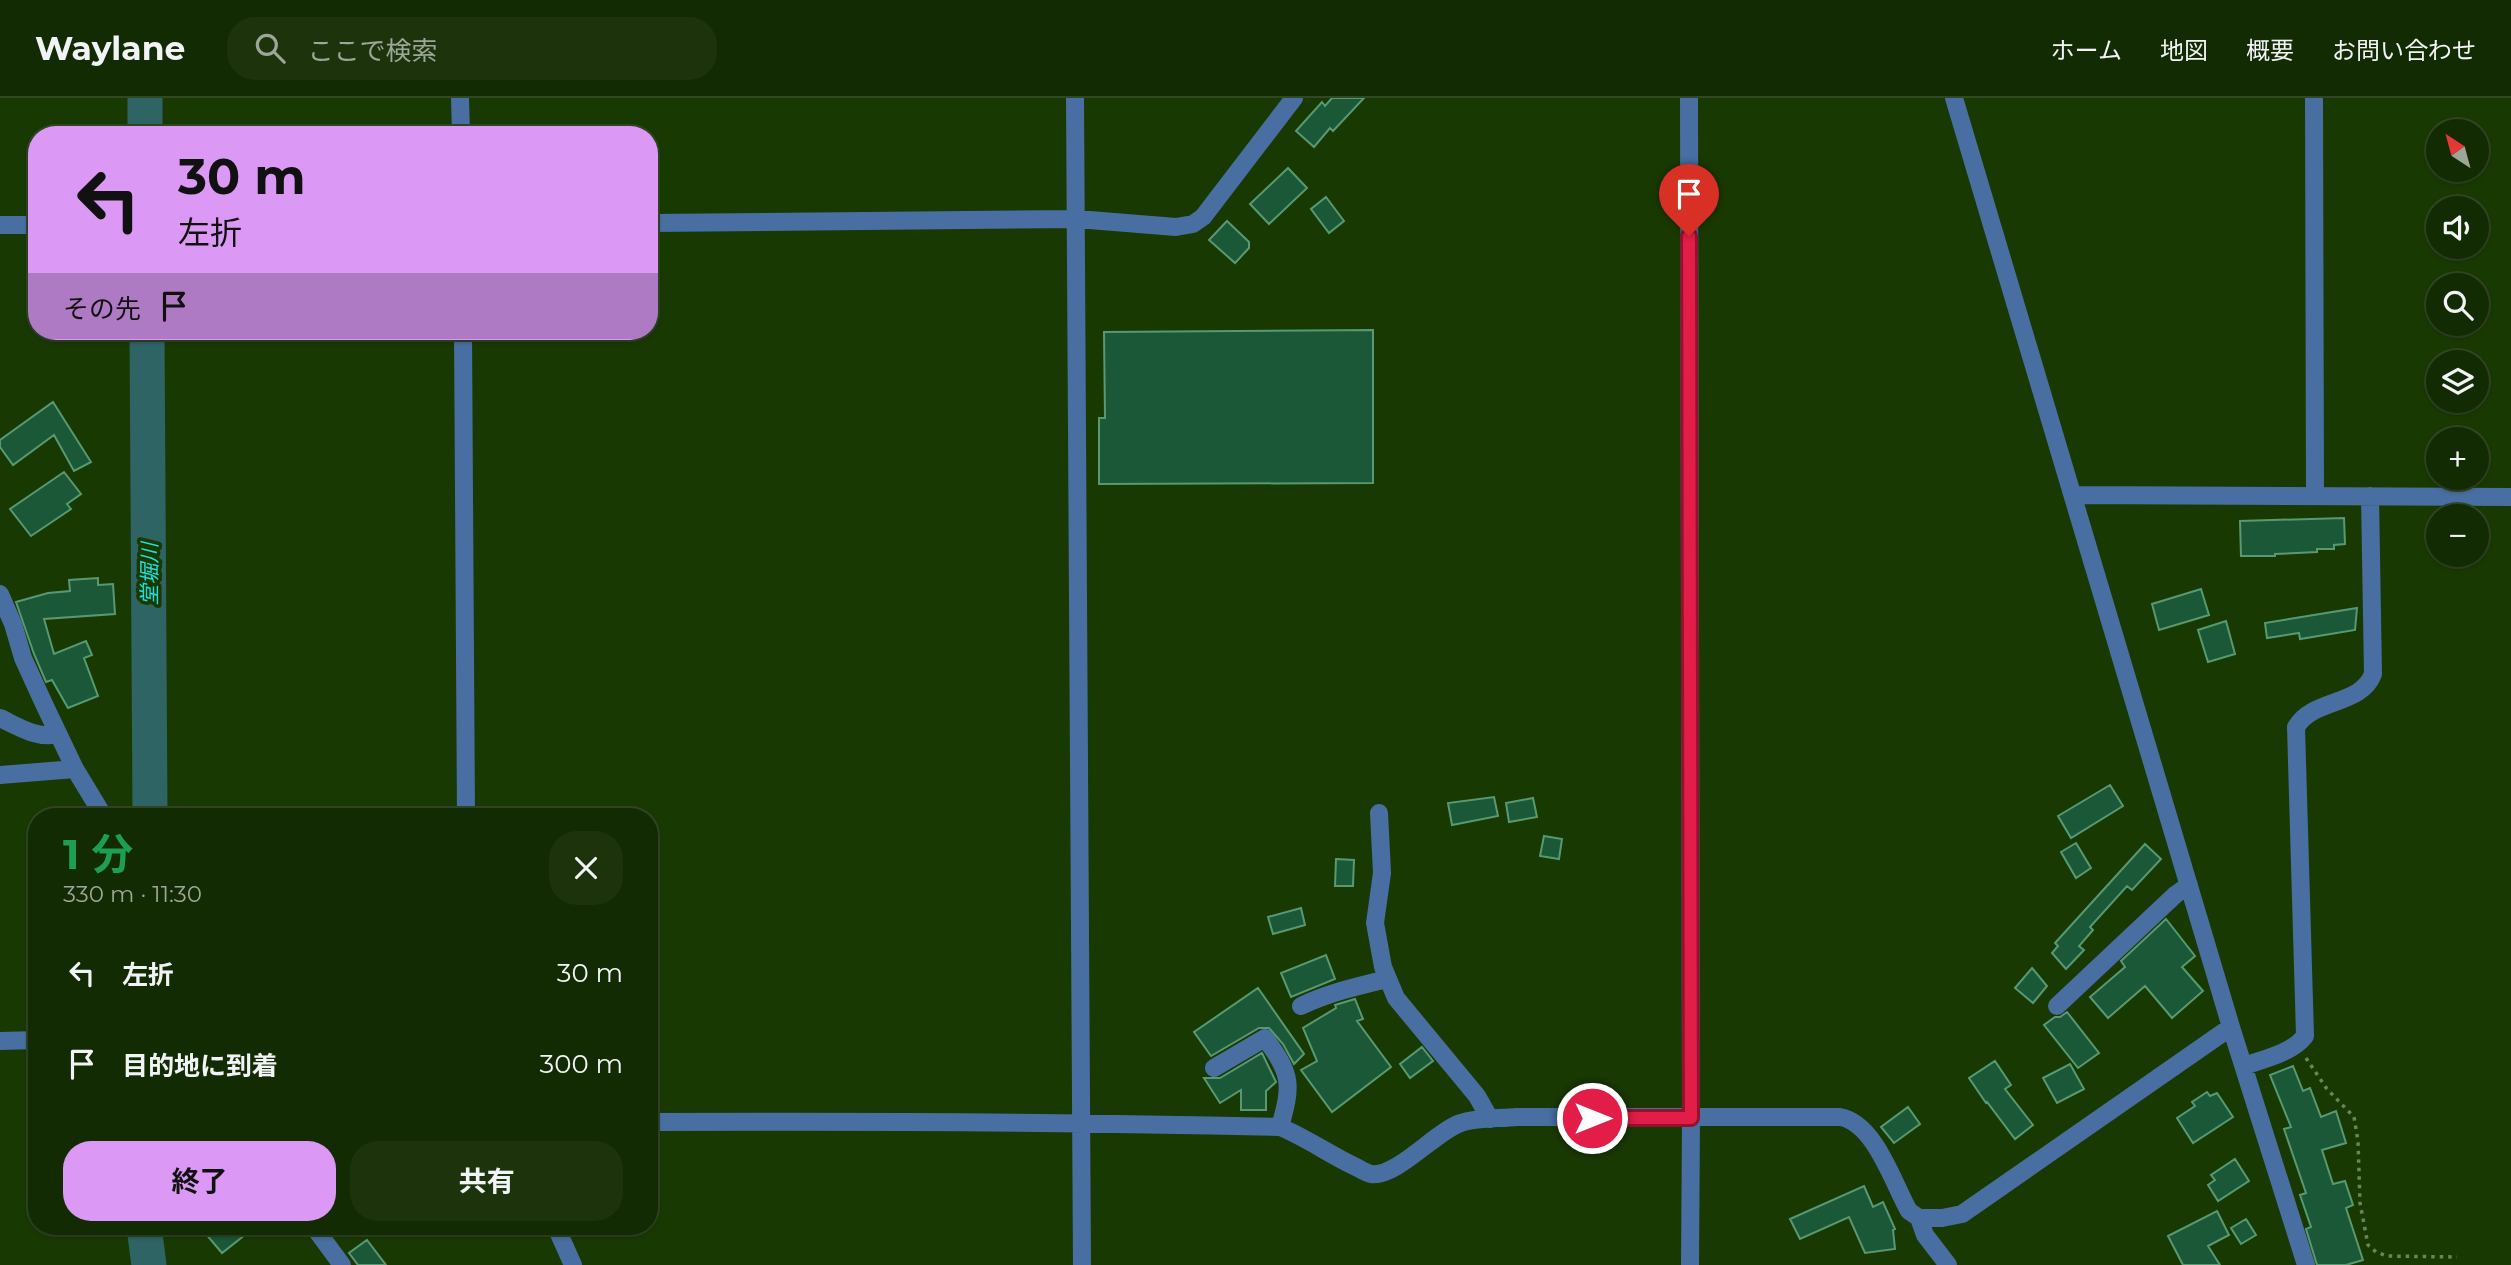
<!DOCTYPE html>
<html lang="ja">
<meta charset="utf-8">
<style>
:root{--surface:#132b02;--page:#1c330c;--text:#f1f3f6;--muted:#9da799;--line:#324724;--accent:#db99f5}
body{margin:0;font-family:Montserrat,"Noto Sans JP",sans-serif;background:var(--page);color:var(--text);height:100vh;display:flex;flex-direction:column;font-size:26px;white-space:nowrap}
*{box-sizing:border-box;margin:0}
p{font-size:23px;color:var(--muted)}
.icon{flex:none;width:38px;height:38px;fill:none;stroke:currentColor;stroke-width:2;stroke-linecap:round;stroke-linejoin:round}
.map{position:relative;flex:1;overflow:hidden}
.drawer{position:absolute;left:28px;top:710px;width:630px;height:427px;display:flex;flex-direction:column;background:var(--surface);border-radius:28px;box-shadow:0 2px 5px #0004,0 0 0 2px var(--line)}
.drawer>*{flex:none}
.banner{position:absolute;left:28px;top:28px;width:630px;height:214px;border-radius:28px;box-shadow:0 2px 5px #0004,0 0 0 2px var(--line);background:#db99f5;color:#111;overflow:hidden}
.needle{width:46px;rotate:324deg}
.controls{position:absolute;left:2426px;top:21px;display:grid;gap:14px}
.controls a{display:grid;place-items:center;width:63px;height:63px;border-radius:50%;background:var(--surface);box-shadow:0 2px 5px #0004,0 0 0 2px var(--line);font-size:35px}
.pin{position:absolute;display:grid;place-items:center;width:60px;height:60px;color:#fff;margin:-72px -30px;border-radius:50% 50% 50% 0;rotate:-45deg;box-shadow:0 0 7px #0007}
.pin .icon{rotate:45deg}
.me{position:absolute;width:77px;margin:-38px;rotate:90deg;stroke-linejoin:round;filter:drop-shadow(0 0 5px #0008)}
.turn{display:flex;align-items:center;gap:24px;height:147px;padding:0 35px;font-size:32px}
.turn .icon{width:91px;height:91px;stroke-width:2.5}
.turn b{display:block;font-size:49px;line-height:60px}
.then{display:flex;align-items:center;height:66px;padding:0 35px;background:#0003;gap:14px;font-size:26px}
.round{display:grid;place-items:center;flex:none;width:74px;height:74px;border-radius:28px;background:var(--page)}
.overview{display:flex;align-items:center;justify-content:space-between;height:119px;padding:0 35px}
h1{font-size:42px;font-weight:700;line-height:52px;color:#1e9e55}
.primary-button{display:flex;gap:14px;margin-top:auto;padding:14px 35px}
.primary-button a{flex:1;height:80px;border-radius:28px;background:var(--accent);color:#111;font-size:28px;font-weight:700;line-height:80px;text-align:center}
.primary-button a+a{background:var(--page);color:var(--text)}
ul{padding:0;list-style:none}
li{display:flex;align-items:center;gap:21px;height:91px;padding:0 35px}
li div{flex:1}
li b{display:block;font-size:26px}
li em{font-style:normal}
header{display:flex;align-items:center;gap:42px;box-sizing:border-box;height:98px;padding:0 35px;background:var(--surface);border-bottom:2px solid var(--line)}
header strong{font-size:33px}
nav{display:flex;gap:38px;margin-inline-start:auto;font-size:24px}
.search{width:490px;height:63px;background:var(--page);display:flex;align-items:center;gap:18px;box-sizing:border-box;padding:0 24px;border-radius:28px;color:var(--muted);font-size:26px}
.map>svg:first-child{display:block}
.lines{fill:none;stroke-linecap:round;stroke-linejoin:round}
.river{stroke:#2f6464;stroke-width:35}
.building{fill:#1a5837;stroke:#599972;stroke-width:2}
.path{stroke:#6a855a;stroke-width:3.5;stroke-dasharray:3.5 5;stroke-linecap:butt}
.minor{stroke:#496ea1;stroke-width:18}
.route-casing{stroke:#92132f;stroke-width:18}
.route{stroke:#e11d48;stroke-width:12}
.labels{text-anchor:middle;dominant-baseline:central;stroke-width:7;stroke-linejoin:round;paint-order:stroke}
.water-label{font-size:21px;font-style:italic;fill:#1bdfe1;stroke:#193903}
</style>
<header>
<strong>Waylane</strong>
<div class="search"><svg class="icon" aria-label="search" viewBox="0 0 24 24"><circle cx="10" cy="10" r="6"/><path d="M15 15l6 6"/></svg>ここで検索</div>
<nav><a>ホーム</a><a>地図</a><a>概要</a><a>お問い合わせ</a></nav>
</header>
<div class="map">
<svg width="2511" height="1167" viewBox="0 0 2511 1167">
<rect width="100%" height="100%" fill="#193903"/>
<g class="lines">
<path class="river" d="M145,0V37
M147,233L150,719
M144,1129L149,1167"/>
</g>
<path class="building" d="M1332,0H1364L1333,33L1330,30L1314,49L1296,33L1322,4L1325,8Z
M1288,70L1307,90L1269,126L1250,106Z
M1326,99L1344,123L1329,135L1311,111Z
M1227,123L1249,144V150L1235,165L1209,142Z
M1373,232V385L1099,386V320H1105L1104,234Z
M53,304L91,364L74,373L54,337L13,367L0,349V342Z
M64,374L81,396L67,406L71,411L31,438L10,411Z
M2344,420L2345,446L2334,447V451H2317V454L2275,456V458H2241L2240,423Z
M98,480V487L113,486L115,516L44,521L54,556L86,543L92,557L84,560L98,598L68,610L52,582L46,584L34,556L16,504L48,495L70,493L69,482Z
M2201,491L2209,517L2159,532L2152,506Z
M2357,510L2355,532L2300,541L2299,535L2267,540L2265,525Z
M2226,523L2235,556L2208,564L2198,532Z
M2110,687L2123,708L2071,740L2058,718Z
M1494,699L1498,718L1452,727L1448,705Z
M1533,700L1537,719L1509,724L1506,705Z
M1544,738L1562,741L1559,761L1540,758Z
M2076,745L2091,770L2076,780L2061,754Z
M2145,746L2161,761L2132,792L2127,788L2090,829L2093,832L2079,848L2084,852L2066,871L2052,855L2058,848L2055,845Z
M1336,761L1354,762L1353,788H1335Z
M1301,810L1305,827L1273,836L1268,819Z
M2166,821L2195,858L2182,869L2203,893L2172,920L2145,888L2108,920L2090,899L2125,869L2121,863Z
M1326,857L1335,881L1291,899L1281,875Z
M2032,870L2047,888L2033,905L2015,890Z
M1258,890L1304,956L1294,966L1283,946L1269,930H1259L1211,958L1194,934Z
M1355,901L1363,921L1357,923L1391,969L1332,1014L1301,972L1317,963L1303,930L1336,910L1335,907Z
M2067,914L2099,955L2078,970L2044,927L2055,919H2060Z
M1422,949L1433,963L1410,980L1400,966Z
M1262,955L1276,984L1266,993V1012H1241V992L1220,1005L1204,980H1220Z
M1995,963L2011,987L2005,991L2033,1027L2015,1041L1987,1004L1986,1005L1969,980Z
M2070,966L2084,991L2057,1005L2043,980Z
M2293,968L2303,993L2310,990L2321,1019L2336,1013L2346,1045L2322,1052L2333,1086L2345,1083L2353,1107L2346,1110L2363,1162L2346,1167H2317L2306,1131L2311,1129L2300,1097L2306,1095L2284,1031L2291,1029L2270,977Z
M2207,994L2210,998L2217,995L2233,1019L2193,1045L2177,1020L2195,1008L2192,1004Z
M1908,1009L1920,1026L1894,1045L1881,1029Z
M2235,1061L2249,1083L2218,1103L2208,1087L2215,1082L2211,1077Z
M1864,1088L1873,1109L1883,1104L1895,1131L1893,1132L1895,1151L1865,1155L1849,1119L1800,1141L1790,1121Z
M2217,1113L2229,1137L2208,1148L2220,1167H2183L2168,1138Z
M2246,1121L2256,1137L2241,1146L2231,1130Z
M214,1129H255L222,1155L205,1135Z
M367,1142L386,1167H358L349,1155Z"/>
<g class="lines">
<path class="path" d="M2306,960L2327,991L2354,1019L2358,1043L2360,1105L2368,1147L2376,1154L2387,1158L2457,1159"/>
<path class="minor" d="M460,0L461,37
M1075,0L1082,1167
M1689,0L1691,1020L1690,1167
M1954,0L2231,929L2306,1167
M2314,0L2315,398
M649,125L1077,121L1176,129L1193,126L1203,119L1294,0
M0,127H37
M463,233L466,719
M2073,397L2511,399
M0,496L13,526L23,560L44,606L75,671L104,719
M0,620C19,629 37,641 58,636
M0,677L75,671
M1379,715L1382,775L1375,825L1383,869L1396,900L1477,998L1490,1021
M1301,908C1328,895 1358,888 1387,881
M2057,908L2175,797L2189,787
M0,943L37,942
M2244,968C2264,961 2292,955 2305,938L2296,629C2313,600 2361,608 2373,576L2370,398
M1214,970L1265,940C1292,977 1292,986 1280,1029
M649,1024C860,1023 1070,1024 1280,1029C1307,1040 1330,1057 1356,1069C1360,1071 1366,1075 1371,1076C1395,1080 1435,1035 1458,1026C1476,1019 1498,1021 1517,1019H1840C1875,1025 1893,1085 1909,1113L1919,1120L1925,1137L1948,1167
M1919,1120H1942L1962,1116L2231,929
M314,1129L342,1167
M556,1129L573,1167"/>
</g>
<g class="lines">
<g class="route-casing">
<path id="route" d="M1592,1020H1691L1689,138"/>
</g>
<use href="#route" class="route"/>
</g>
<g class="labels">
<g class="water-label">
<text transform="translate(149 476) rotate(-90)">堂堀川</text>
</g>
</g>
</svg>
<div class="controls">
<a><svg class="needle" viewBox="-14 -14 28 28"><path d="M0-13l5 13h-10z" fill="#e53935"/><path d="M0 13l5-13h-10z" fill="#9da799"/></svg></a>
<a><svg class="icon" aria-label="sound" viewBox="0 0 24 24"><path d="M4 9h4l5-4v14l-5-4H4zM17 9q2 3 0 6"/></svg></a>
<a><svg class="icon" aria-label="search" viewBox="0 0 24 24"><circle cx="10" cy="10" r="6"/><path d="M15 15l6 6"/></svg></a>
<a><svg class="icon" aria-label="layers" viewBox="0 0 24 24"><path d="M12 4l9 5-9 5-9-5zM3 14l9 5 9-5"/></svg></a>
<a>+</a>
<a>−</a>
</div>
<div class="pin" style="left:1689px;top:138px;background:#d93025"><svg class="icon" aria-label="arrive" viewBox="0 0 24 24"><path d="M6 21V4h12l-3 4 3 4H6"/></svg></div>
<svg class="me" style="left:1592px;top:1020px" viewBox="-20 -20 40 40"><circle r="17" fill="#e11d48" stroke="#fff" stroke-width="3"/><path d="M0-11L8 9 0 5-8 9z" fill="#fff"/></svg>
<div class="banner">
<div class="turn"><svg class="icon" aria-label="left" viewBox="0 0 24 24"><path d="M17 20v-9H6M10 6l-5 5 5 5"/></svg><div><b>30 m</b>左折</div></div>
<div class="then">その先<svg class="icon" aria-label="arrive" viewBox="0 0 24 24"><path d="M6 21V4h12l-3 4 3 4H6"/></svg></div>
</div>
<section class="drawer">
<div class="overview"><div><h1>1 分</h1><p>330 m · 11:30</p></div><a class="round"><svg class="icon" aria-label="close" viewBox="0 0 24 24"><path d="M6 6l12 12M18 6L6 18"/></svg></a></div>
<ul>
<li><svg class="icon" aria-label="left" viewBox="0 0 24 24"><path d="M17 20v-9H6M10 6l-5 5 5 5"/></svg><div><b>左折</b></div><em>30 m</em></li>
<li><svg class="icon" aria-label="arrive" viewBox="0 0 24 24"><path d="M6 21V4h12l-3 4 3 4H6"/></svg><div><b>目的地に到着</b></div><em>300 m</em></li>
</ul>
<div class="primary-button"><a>終了</a><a>共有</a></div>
</section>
</div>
